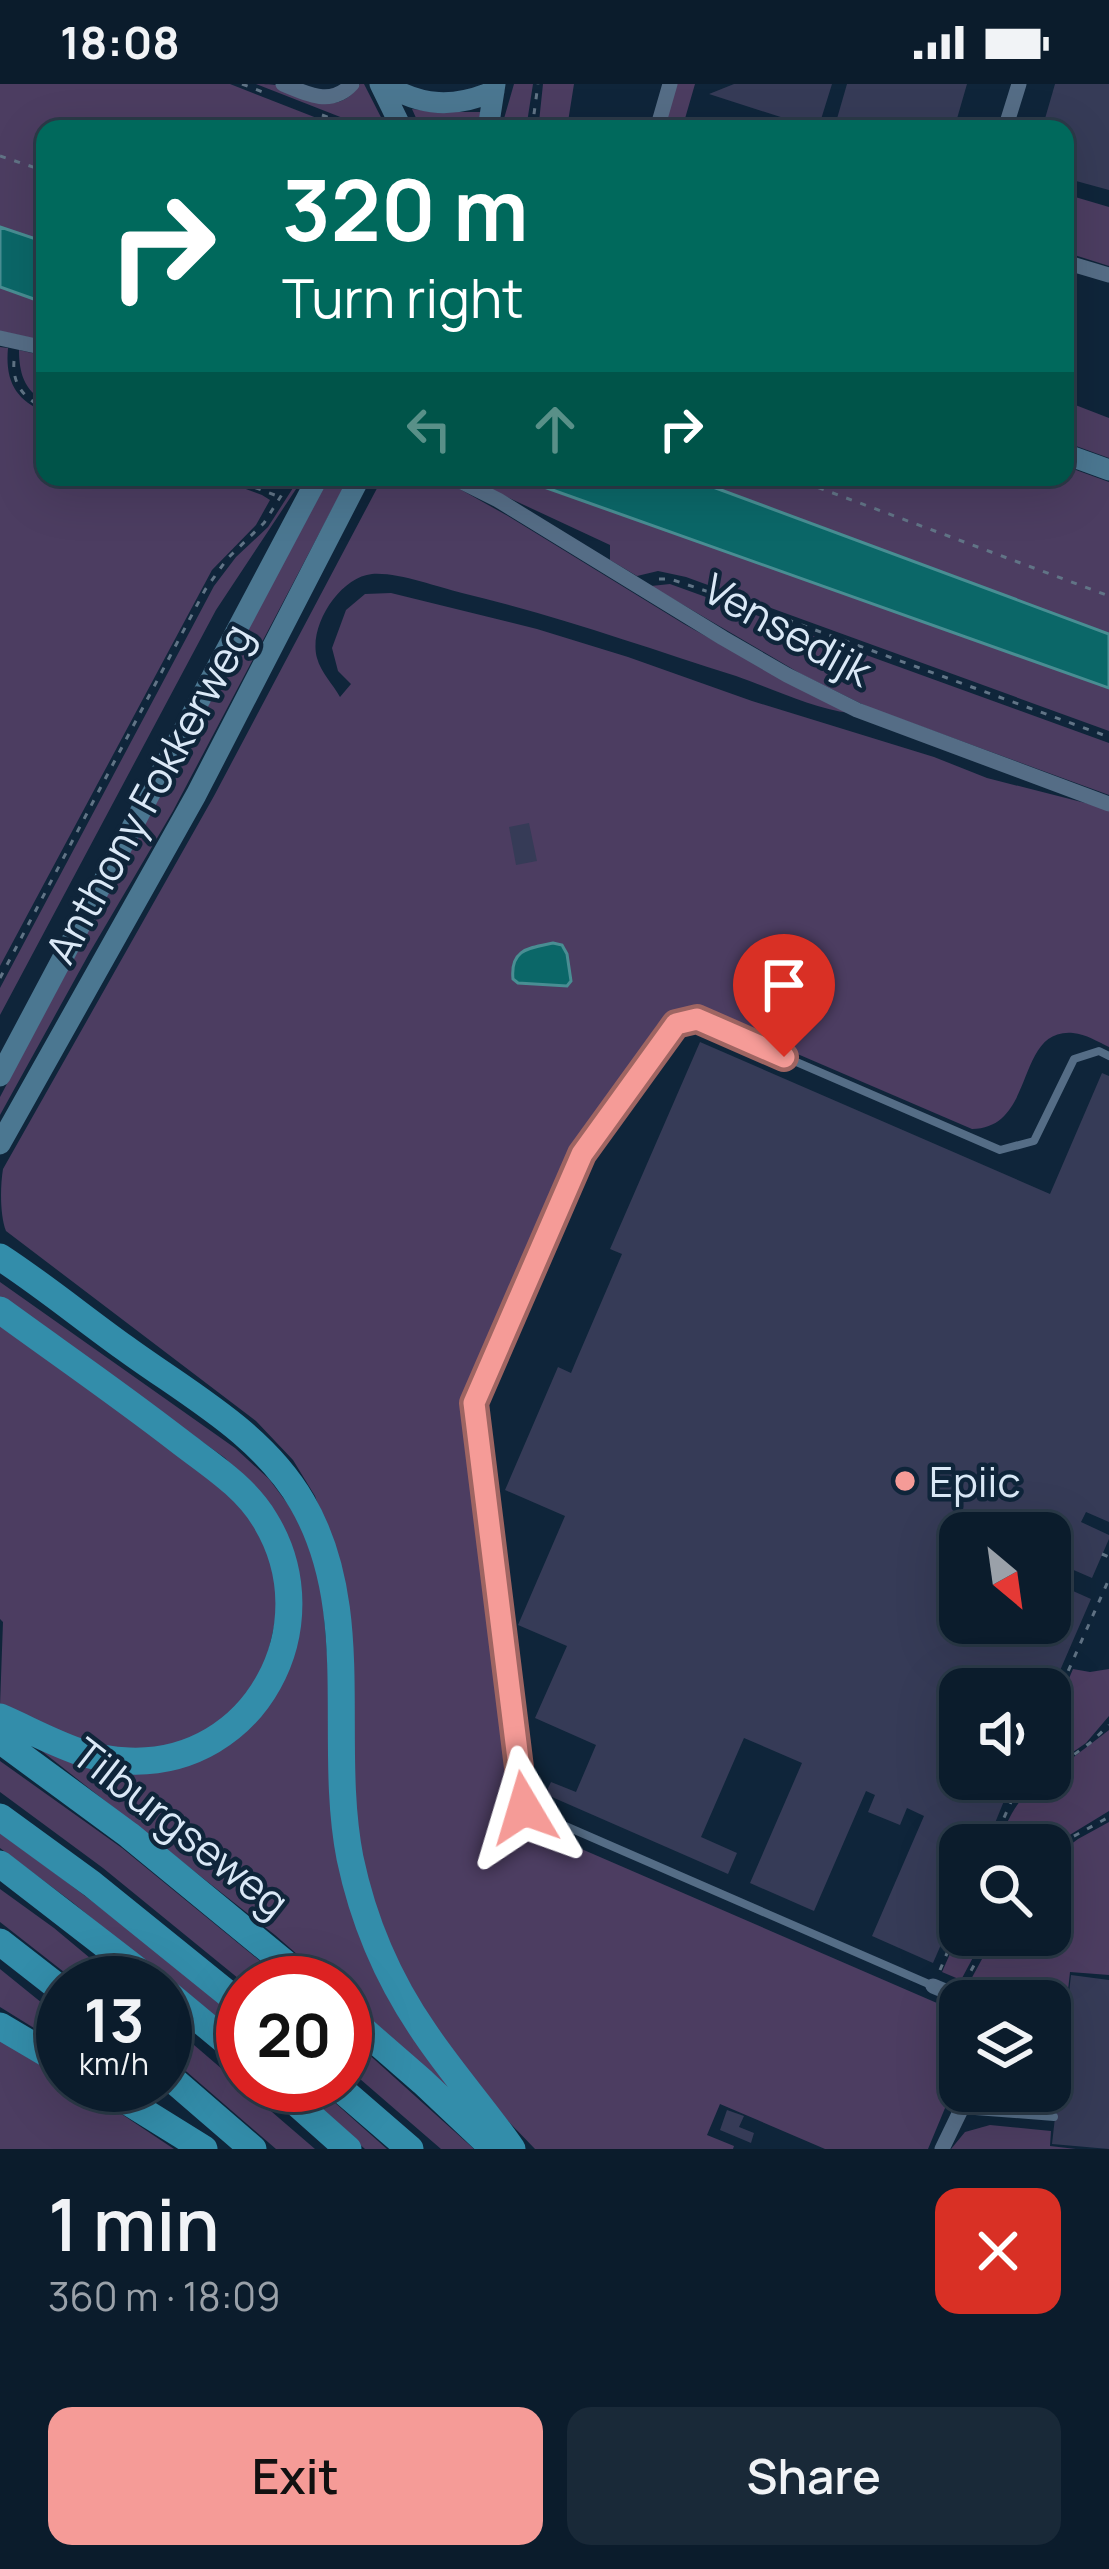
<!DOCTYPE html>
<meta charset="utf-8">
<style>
:root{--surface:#0b1c2c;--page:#192938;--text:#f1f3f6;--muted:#9aa1a9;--line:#2b3a48;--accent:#f59b97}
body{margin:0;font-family:Manrope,sans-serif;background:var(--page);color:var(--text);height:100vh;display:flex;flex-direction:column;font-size:45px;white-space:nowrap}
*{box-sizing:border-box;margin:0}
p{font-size:39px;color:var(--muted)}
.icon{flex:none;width:66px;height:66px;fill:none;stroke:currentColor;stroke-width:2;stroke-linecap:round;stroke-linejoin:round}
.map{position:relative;height:2065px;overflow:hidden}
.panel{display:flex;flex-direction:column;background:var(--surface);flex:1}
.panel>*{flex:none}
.banner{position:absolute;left:36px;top:36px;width:1038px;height:366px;border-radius:24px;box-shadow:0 12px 48px #0002,0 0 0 3px var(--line);background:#00695c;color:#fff;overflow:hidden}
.needle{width:78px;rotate:151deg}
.tools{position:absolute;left:939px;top:1428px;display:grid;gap:24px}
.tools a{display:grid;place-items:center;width:132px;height:132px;border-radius:24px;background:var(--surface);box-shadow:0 12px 48px #0002,0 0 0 3px var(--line);font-size:60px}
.speed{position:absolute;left:36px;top:1872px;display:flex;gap:24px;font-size:60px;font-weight:700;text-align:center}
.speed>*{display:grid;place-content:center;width:156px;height:156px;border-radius:50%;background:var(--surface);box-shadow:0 12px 48px #0002,0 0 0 3px var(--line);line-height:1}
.speed small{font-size:30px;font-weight:400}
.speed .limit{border:18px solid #d22;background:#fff;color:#111}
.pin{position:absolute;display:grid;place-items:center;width:102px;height:102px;color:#fff;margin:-123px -51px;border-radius:50% 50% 50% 0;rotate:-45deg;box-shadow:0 0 12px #0007}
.pin .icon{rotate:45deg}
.me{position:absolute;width:132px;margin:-66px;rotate:353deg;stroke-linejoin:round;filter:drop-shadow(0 0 9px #0008)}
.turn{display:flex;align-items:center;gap:42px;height:252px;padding:0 48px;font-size:54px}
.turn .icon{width:156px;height:156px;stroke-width:2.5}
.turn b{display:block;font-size:84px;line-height:102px}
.lanes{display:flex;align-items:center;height:114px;padding:0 48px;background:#0003;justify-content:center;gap:60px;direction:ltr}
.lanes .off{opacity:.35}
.round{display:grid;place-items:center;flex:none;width:126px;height:126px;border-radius:24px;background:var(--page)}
.headline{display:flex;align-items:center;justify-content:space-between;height:204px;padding:0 48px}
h1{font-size:72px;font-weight:600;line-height:90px}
.action{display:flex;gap:24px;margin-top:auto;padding:24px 48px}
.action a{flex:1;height:138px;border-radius:24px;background:var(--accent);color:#111;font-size:48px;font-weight:600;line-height:138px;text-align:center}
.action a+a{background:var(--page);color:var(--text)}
.status{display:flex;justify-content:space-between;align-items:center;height:84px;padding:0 60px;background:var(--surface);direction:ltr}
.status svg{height:33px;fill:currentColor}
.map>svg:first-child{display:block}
.green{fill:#4c3d61}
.water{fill:#0b6768;stroke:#498e93;stroke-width:3}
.building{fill:#363b57;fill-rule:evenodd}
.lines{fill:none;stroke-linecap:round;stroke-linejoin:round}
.path{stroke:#617486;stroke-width:3;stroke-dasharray:6 9;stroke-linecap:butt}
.lane{stroke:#556d86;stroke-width:8}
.street{stroke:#556d86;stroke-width:15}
.secondary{stroke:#4b7791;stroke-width:21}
.highway{stroke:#338daa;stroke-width:27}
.route-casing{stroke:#9f6562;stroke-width:30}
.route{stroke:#f59b97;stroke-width:21}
.poi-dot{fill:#f59b97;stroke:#0f253a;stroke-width:4.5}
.labels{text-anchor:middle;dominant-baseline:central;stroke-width:9;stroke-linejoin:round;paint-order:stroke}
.street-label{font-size:42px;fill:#dae8f6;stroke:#0f253a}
.poi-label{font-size:42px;fill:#dae8f6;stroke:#0f253a;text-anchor:start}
</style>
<div class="status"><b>18:08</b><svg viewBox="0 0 49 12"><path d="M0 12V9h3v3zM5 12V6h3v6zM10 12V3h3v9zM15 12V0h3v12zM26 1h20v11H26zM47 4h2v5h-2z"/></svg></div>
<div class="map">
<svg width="1109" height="2065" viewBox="0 0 1109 2065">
<rect width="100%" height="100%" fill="#0f253a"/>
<path class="green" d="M0,0H230L345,45H45V158L0,143Z
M256,0C261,0 271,0 276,1C308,8 335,38 360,0H364L387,45H371Z
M514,0H533L526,45H501Z
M543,0H574L567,44L543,41L539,38Z
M676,0H695L684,38L710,45H678L666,37Z
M412,25L439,28H481L478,45H421Z
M1065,110L1109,123V182L1065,168Z
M0,203L45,219V257L0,247Z
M0,263L8,264C5,296 15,316 45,328V393H213L262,411L270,416L256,441L212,486L0,882Z
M19,266L45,272V317C24,307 19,288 19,266Z
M1065,317L1109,334V374L1065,358Z
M1065,382L1109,398V550L686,393H1065Z
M300,393H304L216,526L0,931V904L214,502L236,473L268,443Z
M329,393H349L173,727L90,868L0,1031V1013Z
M383,393H438L508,432L684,540L791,600L850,629C814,625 771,604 736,592C645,563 555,531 462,509C437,503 398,488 372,490C340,493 308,542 317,574C321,589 333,600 340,613L351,600L338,587L332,564L346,526L365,510L391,509L537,545L628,573L752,617L934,673L987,694L1109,725V963C1098,958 1086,950 1073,949C1014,944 1037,1044 972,1045L702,929C685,924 669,929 657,941L574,1066L469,1307L466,1321L517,1723L521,1732L533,1744L960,1929V1988L928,2065H825L720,2020L707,2051L734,2062L733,2065H535L480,2008L411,1914L357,1774L337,1476L315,1412L293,1376L256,1337L6,1147C0,1132 0,1103 3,1085L214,712Z
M464,393H516L1109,604V647L686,493L658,487L637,492L610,476V461Z
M670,500L1109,659V711L868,623L801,590L651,502Z
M0,1198L235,1364L269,1395L293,1427L320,1479L343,1776L485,2037L345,1912V1899H330L275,1851L24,1653L75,1672L206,1667L292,1556L254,1406L225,1374L0,1213Z
M0,1240L199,1378L253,1433L282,1508L261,1599L208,1650L140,1670L80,1661L0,1621L3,1538L0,1535Z
M1073,1585L1090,1588L1109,1585V1632L1086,1659L1050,1684V1639Z
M1109,1646V1727L1050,1763V1761H997C1009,1734 1020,1705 1050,1695V1691Z
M0,1677L122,1764L287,1899H244L103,1784L0,1708Z
M1109,1738V1891L1070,1888L1056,2016L992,2009L993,2007H1050V1917H1009L969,1899L995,1851H1050V1776L1078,1755Z
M0,1749C83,1809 165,1872 243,1939V1958L72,1818L0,1764Z
M0,1805L54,1844L120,1899H78L0,1838Z
M960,1847V1851H985L961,1896L942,1888Z
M0,1885L63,1936V1962L0,1923Z
M165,1936L315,2065H276L165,1969Z
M345,1949L474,2065H441L345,1982Z
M0,1950L63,1991V2001H78L174,2065H0Z
M292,2001H315L387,2065H365Z
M990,2041L1051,2047L1050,2062L1076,2065H951L965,2048Z"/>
<path class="water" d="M0,143L45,158V219L0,203Z
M516,393H686L1109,550V604Z
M553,859L562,861L567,870L571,897L567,902L518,899L513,895C510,865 529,864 553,859Z"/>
<path class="building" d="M734,0H832L818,45L709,10Z
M847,0H967L954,45H834Z
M1055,0H1109V106L1065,94V45H1042Z
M529,739L537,777L516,781L509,743Z
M700,958L1050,1110L1102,989L1109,992V1438L1086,1428L1081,1438L1109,1451V1455L1092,1494L1069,1484L1067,1491L1060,1488L1055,1499L1091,1515L1052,1605H960V1695H1013L986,1761H960V1817L933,1879L872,1852L924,1732L907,1724L900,1741L868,1728L875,1711L866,1707L814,1827L750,1799L802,1679L744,1654L701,1753L737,1769L728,1790L545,1710L551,1698L576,1708L596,1661L535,1634L567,1562L518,1541L565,1432L505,1406L558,1283L571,1289L576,1277L622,1170L610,1165ZM960,1449H1050V1539H960Z
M1071,1891L1109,1896V2065L1052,2060Z
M727,2026L744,2032L739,2043L754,2049L751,2059L720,2046Z"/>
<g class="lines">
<path class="path" d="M242,0L268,10
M322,31L360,45
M532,45L538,0
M0,72L45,87
M14,277C12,300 24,315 45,324
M227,393L280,413
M790,393L1109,512
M659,495H670L733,516L1109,653
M0,894L205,506L227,475L264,439L293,393
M1102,1470L1109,1473
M1050,1628L1109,1495
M1050,1688L1090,1659L1109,1641
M1017,1711L1040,1695
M992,1761L1021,1695
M1050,1770L1065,1757L1109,1733
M940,1886L960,1838
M964,1900L990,1851"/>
<path class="lane" d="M931,1901L524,1724L474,1319L582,1070L677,940L697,935L1000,1066L1034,1057L1074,975L1099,967L1109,972
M962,2026L1054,2033"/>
<path class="street" d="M283,0C308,10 331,23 352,0
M657,45L670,0
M1005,45L1019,0
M1065,178L1109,191
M0,254L45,264
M452,393L498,416L723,554L787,591L857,626L1109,720
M933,1902L969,1917
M942,2065L970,2007"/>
<path class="secondary" d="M380,0L402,45
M385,0C421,23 455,24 494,7
M488,45L495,0
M1065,370L1109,386
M0,992L318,393
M0,1060L196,711L360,393"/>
<path class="highway" d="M0,1173C43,1201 83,1234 125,1264C188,1310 262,1349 302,1418C365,1526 327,1656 350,1774C363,1836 389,1897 425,1949C452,1989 484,2025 512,2065
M0,1226C59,1269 120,1311 178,1356C209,1380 245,1402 265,1436C330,1542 255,1682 129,1677C81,1676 42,1651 0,1633
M0,1656L129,1751L309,1899
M0,1733L92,1800L243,1922
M0,1780L154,1899
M0,1858L63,1907
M165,1907L243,1972
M345,1930L423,1998L494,2065
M0,1942L63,1979
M165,1989L253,2065
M101,2001L204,2065
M276,2001L348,2065
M336,2001L410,2065"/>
</g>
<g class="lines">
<g class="route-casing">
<path id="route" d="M524,1724L474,1319L582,1070L676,940L697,935L784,973"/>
</g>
<use href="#route" class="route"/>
</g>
<circle class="poi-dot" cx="905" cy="1397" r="12"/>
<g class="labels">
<g class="street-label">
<text transform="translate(788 545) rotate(29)">Vensedijk</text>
<text transform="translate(148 709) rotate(-61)">Anthony Fokkerweg</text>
<text transform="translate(181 1743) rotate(38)">Tilburgseweg</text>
</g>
<g class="poi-label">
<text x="929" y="1397">Epiic</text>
</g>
</g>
</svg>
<div class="tools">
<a><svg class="needle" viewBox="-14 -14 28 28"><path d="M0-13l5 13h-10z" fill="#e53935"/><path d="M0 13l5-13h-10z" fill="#9aa1a9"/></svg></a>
<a><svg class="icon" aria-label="sound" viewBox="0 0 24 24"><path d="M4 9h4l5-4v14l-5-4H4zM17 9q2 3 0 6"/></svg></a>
<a><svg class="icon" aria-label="search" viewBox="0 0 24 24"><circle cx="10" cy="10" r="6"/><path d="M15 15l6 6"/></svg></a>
<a><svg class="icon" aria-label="layers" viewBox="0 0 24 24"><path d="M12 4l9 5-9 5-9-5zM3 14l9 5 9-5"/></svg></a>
</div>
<div class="speed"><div>13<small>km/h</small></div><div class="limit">20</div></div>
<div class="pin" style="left:784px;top:973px;background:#d93025"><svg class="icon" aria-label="arrive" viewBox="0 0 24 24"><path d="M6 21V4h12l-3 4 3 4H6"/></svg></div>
<svg class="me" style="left:524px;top:1724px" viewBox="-20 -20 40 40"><path d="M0-17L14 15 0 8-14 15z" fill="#f59b97" stroke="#fff" stroke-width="4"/></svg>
<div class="banner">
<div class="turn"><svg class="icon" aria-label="right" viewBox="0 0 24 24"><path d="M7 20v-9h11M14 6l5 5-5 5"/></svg><div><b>320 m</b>Turn right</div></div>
<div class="lanes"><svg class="icon off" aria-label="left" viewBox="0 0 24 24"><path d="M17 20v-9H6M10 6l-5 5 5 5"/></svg><svg class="icon off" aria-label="ahead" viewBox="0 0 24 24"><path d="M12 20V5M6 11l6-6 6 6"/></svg><svg class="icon" aria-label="right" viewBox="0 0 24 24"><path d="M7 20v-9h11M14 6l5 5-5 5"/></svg></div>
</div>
</div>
<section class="panel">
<div class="headline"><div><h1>1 min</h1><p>360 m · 18:09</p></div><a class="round" style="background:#d93025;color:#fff"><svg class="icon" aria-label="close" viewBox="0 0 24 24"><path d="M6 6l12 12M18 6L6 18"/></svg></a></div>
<div class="action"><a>Exit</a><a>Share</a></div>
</section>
